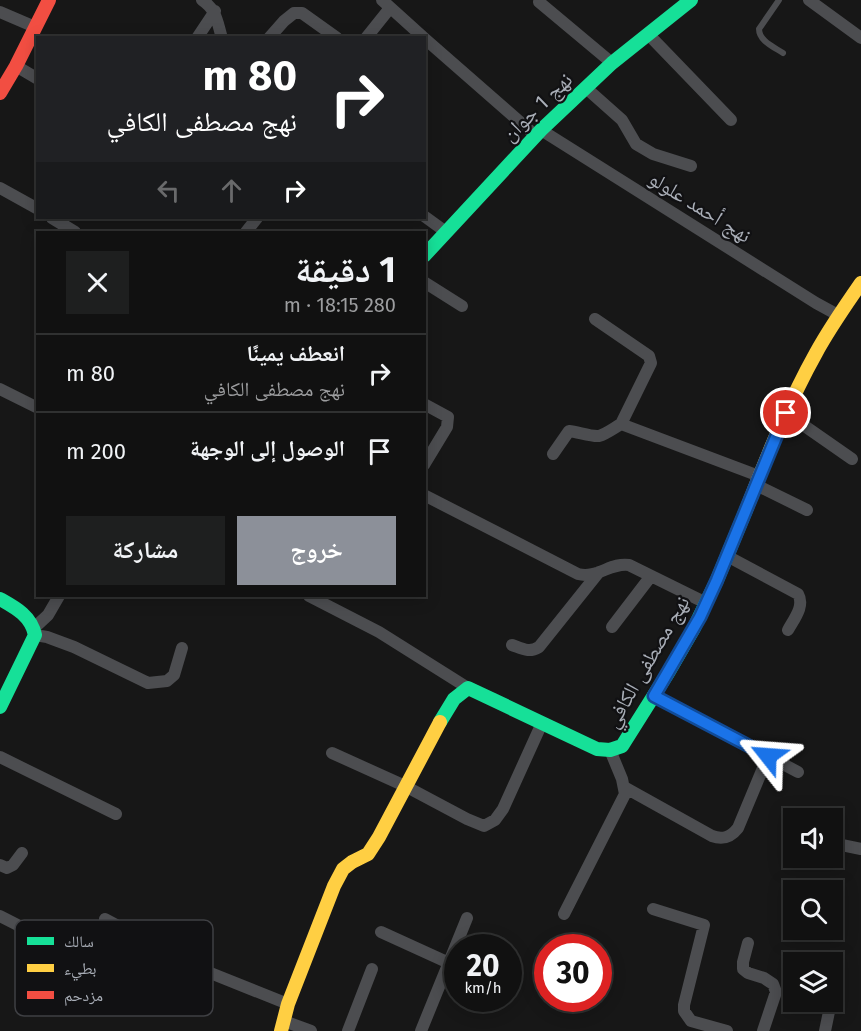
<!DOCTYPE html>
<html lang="ar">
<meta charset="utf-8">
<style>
:root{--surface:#111;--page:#1e1f1f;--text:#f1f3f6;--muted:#9c9d9f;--line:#303131;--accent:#8c9099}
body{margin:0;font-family:"Fira Sans","Noto Naskh Arabic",sans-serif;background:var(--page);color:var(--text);direction:rtl;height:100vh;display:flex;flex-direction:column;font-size:22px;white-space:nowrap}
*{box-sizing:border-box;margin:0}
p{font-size:20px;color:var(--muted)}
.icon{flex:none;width:33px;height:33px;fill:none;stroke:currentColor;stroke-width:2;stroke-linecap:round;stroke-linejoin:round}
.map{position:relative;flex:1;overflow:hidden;direction:ltr}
.details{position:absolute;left:36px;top:231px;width:390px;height:366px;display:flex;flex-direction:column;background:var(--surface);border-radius:0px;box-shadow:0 3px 15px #0003,0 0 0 2px var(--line);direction:rtl}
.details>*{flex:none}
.hud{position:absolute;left:36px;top:36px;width:390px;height:183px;border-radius:0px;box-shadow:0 3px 15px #0003,0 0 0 2px var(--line);direction:rtl;background:#202124;color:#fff;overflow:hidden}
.controls{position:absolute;left:783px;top:808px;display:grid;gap:12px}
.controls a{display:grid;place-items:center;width:60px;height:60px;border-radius:0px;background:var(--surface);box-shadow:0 3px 15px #0003,0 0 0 2px var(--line);font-size:30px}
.speed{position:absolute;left:444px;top:934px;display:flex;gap:12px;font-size:30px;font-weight:700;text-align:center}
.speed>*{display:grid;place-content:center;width:78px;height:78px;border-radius:50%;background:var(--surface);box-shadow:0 3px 15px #0003,0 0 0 2px var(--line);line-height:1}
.speed small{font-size:15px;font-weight:400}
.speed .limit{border:9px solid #d22;background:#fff;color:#111}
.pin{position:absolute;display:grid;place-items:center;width:51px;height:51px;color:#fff;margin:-26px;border:3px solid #fff;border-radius:50%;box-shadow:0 2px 6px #0007}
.me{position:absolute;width:66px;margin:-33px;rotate:298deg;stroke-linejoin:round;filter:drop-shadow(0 0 4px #0008)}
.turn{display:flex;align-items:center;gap:21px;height:126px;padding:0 30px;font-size:27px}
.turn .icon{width:78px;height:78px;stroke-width:2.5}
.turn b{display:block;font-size:42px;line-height:51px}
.lanes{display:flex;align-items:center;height:57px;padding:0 30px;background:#0003;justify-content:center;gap:30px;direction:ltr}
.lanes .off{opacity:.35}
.round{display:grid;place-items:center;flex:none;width:63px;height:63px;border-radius:0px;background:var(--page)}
.head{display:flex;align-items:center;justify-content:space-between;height:102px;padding:0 30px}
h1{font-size:36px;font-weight:700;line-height:45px}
.action{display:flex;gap:12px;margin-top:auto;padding:12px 30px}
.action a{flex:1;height:69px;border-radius:0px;background:var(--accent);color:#fff;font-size:24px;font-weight:700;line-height:69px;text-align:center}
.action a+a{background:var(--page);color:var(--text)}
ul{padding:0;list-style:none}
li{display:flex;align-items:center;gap:18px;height:78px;padding:0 30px;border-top:2px solid var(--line)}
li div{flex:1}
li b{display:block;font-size:22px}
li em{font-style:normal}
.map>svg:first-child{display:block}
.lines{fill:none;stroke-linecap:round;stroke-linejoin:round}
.lane{stroke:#4c4d50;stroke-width:6}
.street{stroke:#4c4d50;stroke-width:12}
.fast{stroke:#16e098;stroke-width:14}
.slow{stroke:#ffcf43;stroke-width:14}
.jam{stroke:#f24e42;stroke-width:14}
.route-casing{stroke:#114b97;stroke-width:15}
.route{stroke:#1a73e8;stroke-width:10}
.labels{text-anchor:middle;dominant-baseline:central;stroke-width:4.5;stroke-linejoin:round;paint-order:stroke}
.street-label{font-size:21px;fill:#a9aeb7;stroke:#111113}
.key{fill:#111113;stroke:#3f4044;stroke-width:1.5}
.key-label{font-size:16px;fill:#a9aeb7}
</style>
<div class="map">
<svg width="861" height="1031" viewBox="0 0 861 1031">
<rect width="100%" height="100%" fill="#171717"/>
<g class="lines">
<path class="lane" d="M779,0L759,29C759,41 774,47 783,53"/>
<path class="street" d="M202,0C217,10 217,22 222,38
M382,0L424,38
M809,0L861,38
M539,2L612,63
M0,12L35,27
M648,34L731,120
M197,38L215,11
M269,38L284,21L294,13H302L337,38
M366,38L390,8
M424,38L536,136
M16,66L38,79
M586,88L622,120L636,144L653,154L691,166
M541,130L816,303L838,315
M0,188L38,209
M424,216L446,232
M52,218L75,232
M246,232L257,218
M424,282L462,306
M595,319L649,356L651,363L621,424L759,476
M0,389L38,408
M424,404L448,417L447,427L424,465
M786,413L852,459
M553,454L569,431C578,432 592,437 599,436C606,434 614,428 621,424
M756,485L807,510
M424,495L578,574C597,579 611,562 629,565L706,603
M727,556L798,594C805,606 794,619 788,630
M309,596L379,632L468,688
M612,627L651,576
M34,628L48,615L59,596
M35,635L47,637L74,647L148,683L167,681L174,675L182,648
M512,645C523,649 529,653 539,647L599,572
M654,696L798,772
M332,753L405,786L467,819L484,826L495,820L503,809L542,723
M0,757L116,814
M624,787L712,836C723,840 731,837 738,828L768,756
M832,843L861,849
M0,865L7,868L13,865L22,853
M653,909L704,925L684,1005V1011L691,1021L727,1031
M564,914L625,794L622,779L610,750
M0,916L53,943
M105,919L193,966L288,1004
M381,932L449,963
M748,943L743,962V969L748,973L764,978L773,984L776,992L763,1031
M832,997L837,974
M284,1021L311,1031
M348,1031L372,969
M421,1031L467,918
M825,1031L831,1002"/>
<path class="fast" d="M424,256L541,130L612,63L691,0
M0,599C16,608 31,616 35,635L0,707
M440,722L454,699L468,688L597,749L610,750L622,746L668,673L694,628L717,580L746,510"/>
<path class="slow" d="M746,510C767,457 788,403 816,353C829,329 845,306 861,283
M281,1031L288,1004L334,886L343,869L352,862L368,854L379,837L440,722"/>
<path class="jam" d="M0,93L16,66L49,0"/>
</g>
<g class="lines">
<g class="route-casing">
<path id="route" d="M768,756L654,696L700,617L717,580L786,413"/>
</g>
<use href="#route" class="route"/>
</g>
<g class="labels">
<g class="street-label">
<text transform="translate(537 107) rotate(-44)">نهج 1 جوان</text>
<text transform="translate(700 207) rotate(32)">نهج أحمد علولو</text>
<text transform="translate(647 662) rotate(-60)">نهج مصطفى الكافي</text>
</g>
</g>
<rect x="15" y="920" width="198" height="96" rx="9" class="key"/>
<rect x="27" y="937" width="27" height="8" fill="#16e098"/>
<rect x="27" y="964" width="27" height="8" fill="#ffcf43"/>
<rect x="27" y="991" width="27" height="8" fill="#f24e42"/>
<g class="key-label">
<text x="64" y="947">سالك</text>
<text x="64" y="974">بطيء</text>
<text x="64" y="1001">مزدحم</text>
</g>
</svg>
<div class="controls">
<a><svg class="icon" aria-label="sound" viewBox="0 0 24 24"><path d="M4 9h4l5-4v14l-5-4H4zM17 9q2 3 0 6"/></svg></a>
<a><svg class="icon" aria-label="search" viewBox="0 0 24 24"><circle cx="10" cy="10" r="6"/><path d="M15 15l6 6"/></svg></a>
<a><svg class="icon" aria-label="layers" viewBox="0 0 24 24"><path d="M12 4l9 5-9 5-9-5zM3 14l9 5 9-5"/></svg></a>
</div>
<div class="speed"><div>20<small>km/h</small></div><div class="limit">30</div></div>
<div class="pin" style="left:786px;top:413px;background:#d93025"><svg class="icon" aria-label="arrive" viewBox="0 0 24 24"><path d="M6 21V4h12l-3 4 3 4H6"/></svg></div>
<svg class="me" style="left:768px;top:756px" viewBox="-20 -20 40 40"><path d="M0-17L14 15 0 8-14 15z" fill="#1a73e8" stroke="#fff" stroke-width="4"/></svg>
<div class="hud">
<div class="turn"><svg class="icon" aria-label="right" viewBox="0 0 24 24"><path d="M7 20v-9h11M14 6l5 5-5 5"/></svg><div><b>80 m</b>نهج مصطفى الكافي</div></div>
<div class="lanes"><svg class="icon off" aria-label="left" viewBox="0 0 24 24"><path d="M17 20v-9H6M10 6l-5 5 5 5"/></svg><svg class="icon off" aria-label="ahead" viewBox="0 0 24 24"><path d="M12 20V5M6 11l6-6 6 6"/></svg><svg class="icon" aria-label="right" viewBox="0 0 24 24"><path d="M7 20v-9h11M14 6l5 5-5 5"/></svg></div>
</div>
<section class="details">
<div class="head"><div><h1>1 دقيقة</h1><p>280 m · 18:15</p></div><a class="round"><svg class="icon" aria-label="close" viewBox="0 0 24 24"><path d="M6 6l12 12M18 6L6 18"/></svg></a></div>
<ul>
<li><svg class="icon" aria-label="right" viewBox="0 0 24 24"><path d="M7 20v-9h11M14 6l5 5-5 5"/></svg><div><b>انعطف يمينًا</b><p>نهج مصطفى الكافي</p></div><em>80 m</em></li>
<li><svg class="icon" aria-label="arrive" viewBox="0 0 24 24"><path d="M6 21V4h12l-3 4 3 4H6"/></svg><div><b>الوصول إلى الوجهة</b></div><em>200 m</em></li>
</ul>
<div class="action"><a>خروج</a><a>مشاركة</a></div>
</section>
</div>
